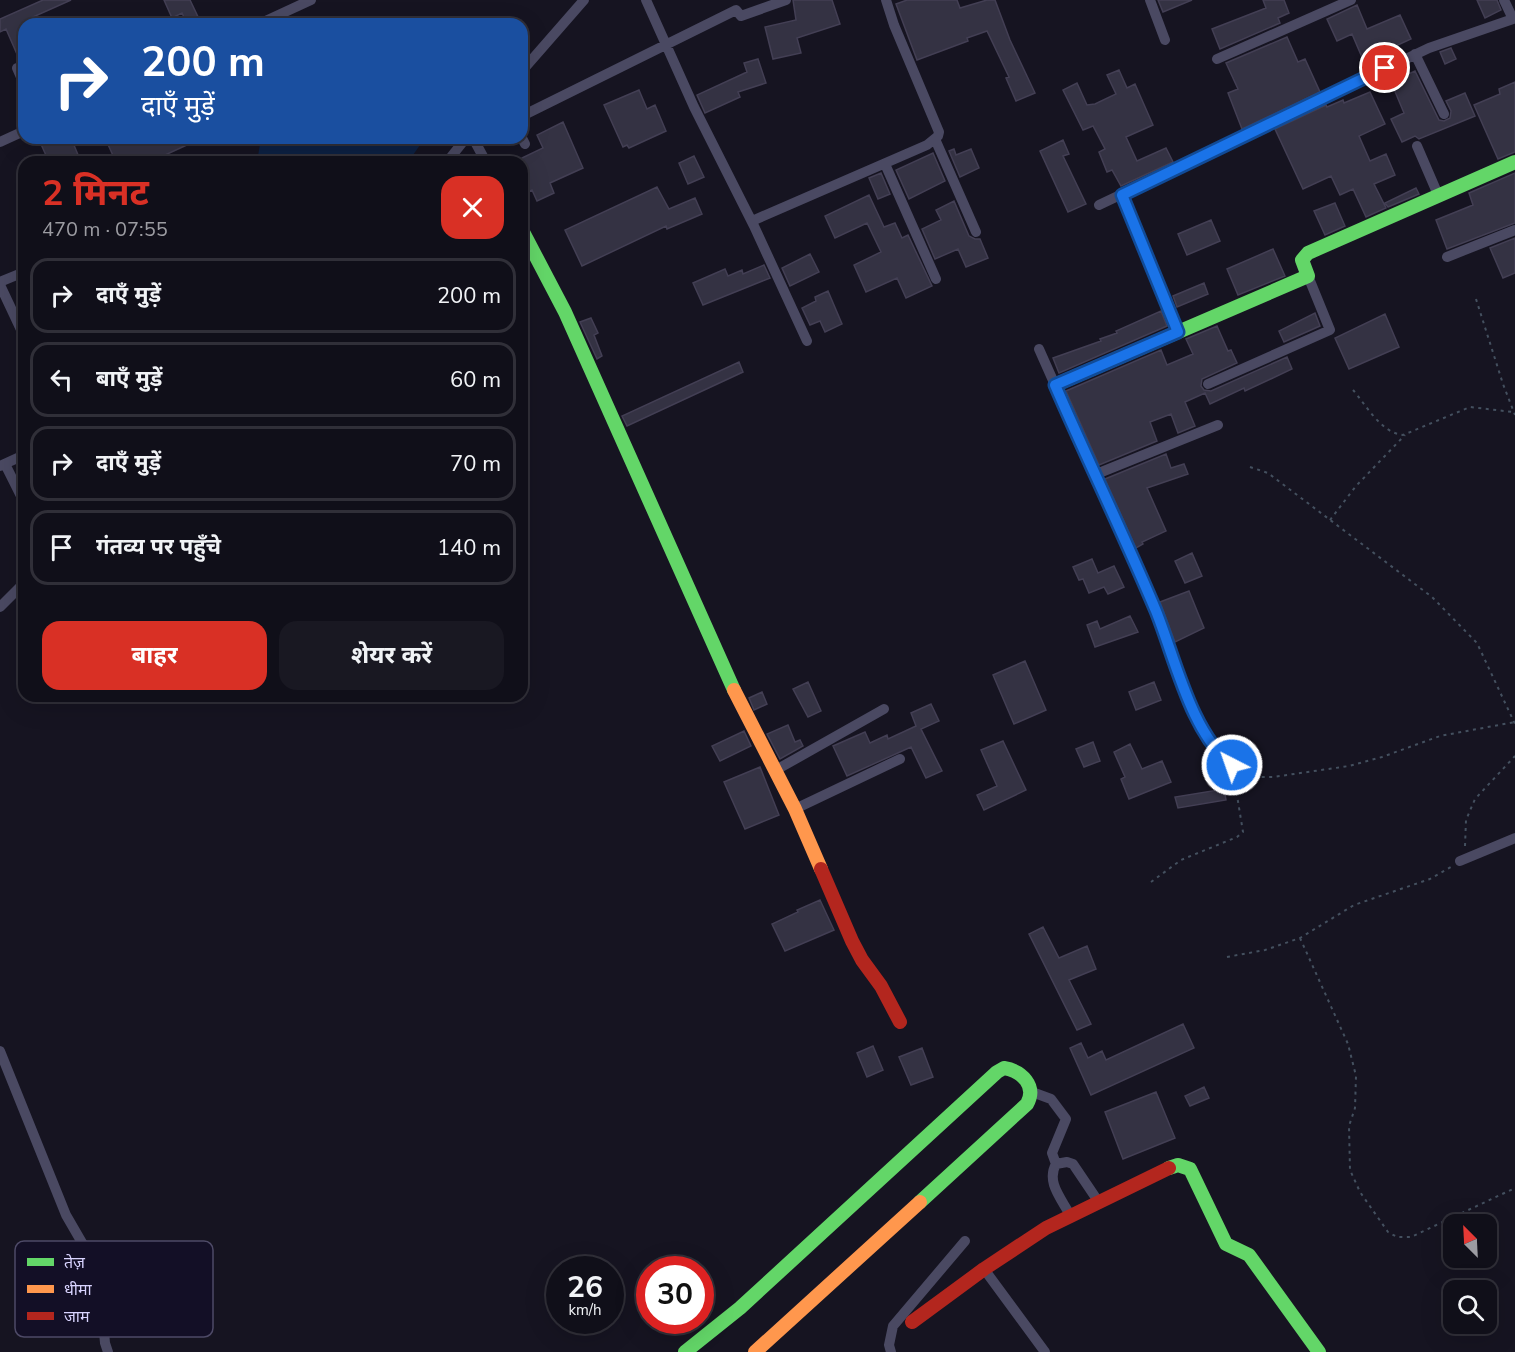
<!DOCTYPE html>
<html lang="hi">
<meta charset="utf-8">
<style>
:root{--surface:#100f19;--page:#191822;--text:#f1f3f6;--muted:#9c9ca2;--line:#302f38;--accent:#d93025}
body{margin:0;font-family:"Nunito Sans","Noto Sans Devanagari",sans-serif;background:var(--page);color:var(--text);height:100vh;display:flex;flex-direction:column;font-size:22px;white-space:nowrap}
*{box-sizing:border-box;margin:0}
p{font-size:20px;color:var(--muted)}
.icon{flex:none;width:33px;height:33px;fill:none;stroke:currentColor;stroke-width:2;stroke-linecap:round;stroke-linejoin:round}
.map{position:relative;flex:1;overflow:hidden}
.sheet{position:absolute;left:18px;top:156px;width:510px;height:546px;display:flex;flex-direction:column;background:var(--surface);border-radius:18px;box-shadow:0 6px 24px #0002,0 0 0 2px var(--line)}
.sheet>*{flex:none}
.hud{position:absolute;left:18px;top:18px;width:510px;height:126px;border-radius:18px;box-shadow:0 6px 24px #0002,0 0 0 2px var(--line);background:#1a4fa0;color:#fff;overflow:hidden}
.needle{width:39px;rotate:336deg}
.controls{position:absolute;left:1443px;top:1214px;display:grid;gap:12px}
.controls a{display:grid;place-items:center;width:54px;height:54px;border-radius:12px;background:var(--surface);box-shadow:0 6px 24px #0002,0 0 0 2px var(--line);font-size:30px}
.speed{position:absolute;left:546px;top:1256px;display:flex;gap:12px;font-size:30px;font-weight:700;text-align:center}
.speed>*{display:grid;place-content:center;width:78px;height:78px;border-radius:50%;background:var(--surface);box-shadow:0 6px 24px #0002,0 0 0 2px var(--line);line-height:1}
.speed small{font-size:15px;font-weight:400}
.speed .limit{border:9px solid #d22;background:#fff;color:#111}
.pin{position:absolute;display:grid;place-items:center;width:51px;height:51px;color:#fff;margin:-26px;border:3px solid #fff;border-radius:50%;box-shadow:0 2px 6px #0007}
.me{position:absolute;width:66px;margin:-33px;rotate:319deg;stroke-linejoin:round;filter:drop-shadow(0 0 4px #0008)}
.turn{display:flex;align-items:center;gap:21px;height:126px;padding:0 24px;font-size:27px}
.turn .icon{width:78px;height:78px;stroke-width:2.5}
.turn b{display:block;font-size:42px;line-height:51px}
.round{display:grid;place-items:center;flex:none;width:63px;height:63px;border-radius:18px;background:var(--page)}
.headline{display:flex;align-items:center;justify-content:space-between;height:102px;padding:0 24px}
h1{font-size:36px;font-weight:700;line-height:45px;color:var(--accent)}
.cta{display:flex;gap:12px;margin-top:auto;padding:12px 24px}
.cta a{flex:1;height:69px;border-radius:18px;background:var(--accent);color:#fff;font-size:24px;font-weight:700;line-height:69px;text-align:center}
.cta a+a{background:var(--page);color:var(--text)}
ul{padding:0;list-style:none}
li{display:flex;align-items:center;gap:18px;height:75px;margin:0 12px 9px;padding:0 12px;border:3px solid var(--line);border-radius:18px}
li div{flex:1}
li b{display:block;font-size:22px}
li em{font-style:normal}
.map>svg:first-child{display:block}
.water{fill:#0d2144}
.building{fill:#343243;stroke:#433f54;stroke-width:1.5}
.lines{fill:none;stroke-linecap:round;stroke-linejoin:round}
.path{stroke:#44505f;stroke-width:2;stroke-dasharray:3 4.5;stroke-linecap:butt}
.street{stroke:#4a4962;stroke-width:10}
.fast{stroke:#63d668;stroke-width:14}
.slow{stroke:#ff974d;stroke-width:14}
.jam{stroke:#b3261e;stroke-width:14}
.route-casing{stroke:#114b97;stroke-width:15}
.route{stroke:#1a73e8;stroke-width:10}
.key{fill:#130f26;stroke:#4e4a67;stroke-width:1.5}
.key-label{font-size:16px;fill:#d9d4ff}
</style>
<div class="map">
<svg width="1515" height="1352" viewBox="0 0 1515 1352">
<rect width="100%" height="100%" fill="#161421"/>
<path class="water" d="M261,138H425L408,162H257Z"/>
<path class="building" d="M43,0H71L24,21V65L20,61L6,29L0,32V19Z
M164,0H190L200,21L187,24L182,13L172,18Z
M793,0H832L840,24L797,38L801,53L773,59L765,27L796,20Z
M907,0H957L960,8L987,0H995L1010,40L1035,93L1016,101L1006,78L1009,77L987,31L967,38L968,41L917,60L896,4Z
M1158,0H1192L1163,12Z
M1263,0H1284L1289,13L1278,18L1280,23L1220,49L1212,29L1266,8Z
M1477,0H1497L1501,10L1485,18Z
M1357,5L1367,29L1400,15L1411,39L1385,51L1388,59L1367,69L1352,34L1337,41L1327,19Z
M1287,37L1298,62L1305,59L1320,92L1242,129L1228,93L1238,89L1226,63Z
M1451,48L1456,59L1445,64L1440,52Z
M758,59L766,83L738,92L740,97L705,113L697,95L747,72L744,63Z
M1119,70L1127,88L1135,84L1153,125L1126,137L1137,161L1166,148L1173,162L1121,186L1112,170L1107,172L1099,152L1105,149L1093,126L1083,130L1063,90L1077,83L1087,105L1095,104L1116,94L1107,75Z
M1415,71L1439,120L1444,121L1450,118L1451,111L1446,101L1465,93L1475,116L1419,139L1415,136L1402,142L1391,119L1404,113L1391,82Z
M1515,82V152L1498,159L1474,105L1500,94L1499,89Z
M639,90L647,109L655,105L666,131L629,148L627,145L623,147L604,105Z
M1370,92L1385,124L1359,136L1370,161L1386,154L1395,175L1374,184L1386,208L1366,217L1353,189L1340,195L1331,176L1303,189L1275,129L1326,105L1327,107L1343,100L1344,103Z
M563,122L583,168L550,183L554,193L537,201L532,190L522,195V158L543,148L537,135Z
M50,138H71L81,162H49L40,142Z
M105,138H202L150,162H116Z
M1063,140L1069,154L1063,156L1086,204L1068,212L1040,151Z
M954,149L956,155L971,149L979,168L960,177L949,151Z
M933,153L945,181L909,199L896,170Z
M694,156L704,177L688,184L679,163Z
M881,173L890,194L878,199L869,178Z
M1515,173V223L1447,249L1436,220L1473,205L1469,193Z
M657,187L669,209L695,198L702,214L667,229L666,226L582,266L565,230Z
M1416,188L1419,194L1388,207L1385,203Z
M869,195L884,227L895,223L902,238L908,235L932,286L906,298L897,278L866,292L854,265L881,252L867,223L835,238L825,216Z
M954,201L969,236L975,239H980L988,258L966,267L958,249L935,259L922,229L941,220L936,210Z
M1335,203L1345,226L1325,235L1314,211Z
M1211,220L1220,241L1187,255L1178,234Z
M1515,238V273L1503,278L1490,248Z
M1273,249L1285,276L1238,295L1227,269Z
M810,254L819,272L790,286L782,268Z
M764,265L770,278L703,305L693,283L725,269L728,276L742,270L743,274Z
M1204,283L1208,294L1177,307L1173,296Z
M828,291L842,324L825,332L820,321L810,325L802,308L816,301L815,297Z
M1161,311L1167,326L1059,373L1053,358L1101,341L1100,339L1117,333L1116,331Z
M1315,313L1320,326L1284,342L1279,331Z
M1385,314L1399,347L1349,369L1335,338Z
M591,318L598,333L594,335L602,356L597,359L580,322Z
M1217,326L1228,351L1231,350L1237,363L1202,379L1201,386L1204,390L1211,391L1287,357L1292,369L1245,391L1244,388L1210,404L1205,393L1185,402L1195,426L1178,433L1171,414L1150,422L1157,441L1099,465L1066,391L1161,350L1167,365L1193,354L1186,339Z
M739,362L743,372L627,426L622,416Z
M1166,454L1171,468L1184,464L1188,474L1147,488L1166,531L1142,542L1143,544L1136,548L1105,479Z
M1192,553L1202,576L1185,583L1175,561Z
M1092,559L1098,573L1114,566L1124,587L1108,594L1104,587L1089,593L1083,579L1079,580L1073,567Z
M1189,591L1204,628L1175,642L1160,602Z
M1130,616L1138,632L1095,647L1087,625L1097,621L1100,629Z
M1025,661L1046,710L1014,724L993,675Z
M808,682L821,711L808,717L793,689Z
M1154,682L1161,700L1136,710L1129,692Z
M762,692L767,704L754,710L749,698Z
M931,704L939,721L921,729L942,771L926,778L911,747L847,776L833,746L865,732L870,743L887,735L888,739L916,726L911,713Z
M788,725L795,742L800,740L803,746L780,759L767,734Z
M744,731L751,746L720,761L712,746Z
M1003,741L1026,790L984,810L977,795L997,786L981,750Z
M1093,742L1100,761L1084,767L1076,749Z
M1130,744L1142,769L1162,761L1171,782L1129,799L1121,779L1125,777L1114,752Z
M760,767L779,815L745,829L724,782Z
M1224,789L1226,800L1178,808L1175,797Z
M820,900L834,930L785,951L772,924L798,912L797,910Z
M1043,927L1059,958L1087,946L1096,969L1069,980L1091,1024L1077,1030L1029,934Z
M1183,1024L1194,1048L1091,1095L1070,1048L1081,1043L1088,1058L1102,1051L1106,1060Z
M873,1046L883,1070L867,1077L857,1053Z
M922,1048L933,1077L911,1085L899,1057Z
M1204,1087L1209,1098L1190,1106L1185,1096Z
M1156,1092L1175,1138L1123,1159L1105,1112Z"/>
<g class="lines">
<path class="path" d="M1476,299L1503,384L1515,415
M1353,390C1366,405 1381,433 1403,435L1470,407L1513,412
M1250,467L1268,473L1432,597L1477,643L1515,724
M1330,520L1356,486L1405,435
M1241,772L1247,777H1273L1349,766L1382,757L1440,736L1515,722
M1465,846L1466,820L1475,799L1515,756
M1151,882L1181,860L1237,837L1243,832L1234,777
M1300,938L1348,1044L1356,1076L1355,1108L1349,1126L1350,1170L1360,1192L1388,1232L1397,1237H1411L1515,1188
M1227,957L1265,950L1300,938L1354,905L1430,879L1451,867"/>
<path class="street" d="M646,0L694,107L754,226L807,341
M1150,0L1165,40
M259,24L311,0
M1415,54L1444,114
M1217,59L1351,0
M17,68L24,84
M522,71L584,0
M522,116L736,10L741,16L786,0
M473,138L486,162
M522,138L525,144
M935,139L976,232
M0,142L24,131
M1417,146L1439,197
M447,162L466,138
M885,164L936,279
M1122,195L1178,332
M1099,205L1429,48L1513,19L1504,0
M752,221L927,145L938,136L939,132L894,25L886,0
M1447,257L1515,230
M0,282L24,272
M0,285L24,336
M1039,349L1155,610L1195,715L1222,757L1232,765
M1208,384L1330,330L1308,276
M5,464L24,502
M0,466L24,455
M1094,475L1218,425
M0,607L24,583
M776,770L884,709
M795,809L900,759
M1460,861L1515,838
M0,1051L66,1215L88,1253L100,1288L105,1343L108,1352
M1032,1092L1051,1099L1066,1119L1052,1153L1056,1164
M1070,1215C1061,1198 1046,1182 1056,1164L1067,1162L1073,1164L1098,1201
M984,1269L1045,1352
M891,1352L889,1345L893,1326L965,1241"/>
<path class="fast" d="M522,230L565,312L734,690
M1055,385L1308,276L1302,260L1308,253L1515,162
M1169,1168L1178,1165L1190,1169L1226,1244L1249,1255L1319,1352
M685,1352L740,1308L997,1072L1004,1068C1022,1071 1037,1086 1027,1104L920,1202"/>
<path class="slow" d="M734,690L795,809L821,869
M755,1352L920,1202"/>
<path class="jam" d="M821,869L852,941L862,960L881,986L900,1022
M912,1322L984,1269L1046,1228L1169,1168"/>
</g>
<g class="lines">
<g class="route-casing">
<path id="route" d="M1232,765C1191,733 1175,658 1156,611C1124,535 1088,461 1055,385L1178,332L1122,195L1385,68"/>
</g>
<use href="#route" class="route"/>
</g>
<rect x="15" y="1241" width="198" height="96" rx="9" class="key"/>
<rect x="27" y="1258" width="27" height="8" fill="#63d668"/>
<rect x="27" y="1285" width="27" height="8" fill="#ff974d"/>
<rect x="27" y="1312" width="27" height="8" fill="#b3261e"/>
<g class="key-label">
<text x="64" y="1268">तेज़</text>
<text x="64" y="1295">धीमा</text>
<text x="64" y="1322">जाम</text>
</g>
</svg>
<div class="controls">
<a><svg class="needle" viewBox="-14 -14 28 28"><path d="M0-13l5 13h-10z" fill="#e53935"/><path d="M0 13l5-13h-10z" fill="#9c9ca2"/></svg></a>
<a><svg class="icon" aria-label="search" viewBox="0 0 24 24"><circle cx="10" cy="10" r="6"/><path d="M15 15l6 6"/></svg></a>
</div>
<div class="speed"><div>26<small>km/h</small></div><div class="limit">30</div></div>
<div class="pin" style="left:1385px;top:68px;background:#d93025"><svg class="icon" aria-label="arrive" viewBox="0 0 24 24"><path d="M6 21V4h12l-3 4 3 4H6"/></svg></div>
<svg class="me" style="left:1232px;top:765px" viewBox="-20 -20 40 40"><circle r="17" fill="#1a73e8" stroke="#fff" stroke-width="3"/><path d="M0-11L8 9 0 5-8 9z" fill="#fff"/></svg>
<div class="hud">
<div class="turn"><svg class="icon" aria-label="right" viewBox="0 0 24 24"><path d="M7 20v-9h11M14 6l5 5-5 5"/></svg><div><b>200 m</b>दाएँ मुड़ें</div></div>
</div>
<section class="sheet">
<div class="headline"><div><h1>2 मिनट</h1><p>470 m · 07:55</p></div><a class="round" style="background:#d93025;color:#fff"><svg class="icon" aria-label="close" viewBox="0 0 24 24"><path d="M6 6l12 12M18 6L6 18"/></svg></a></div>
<ul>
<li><svg class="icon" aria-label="right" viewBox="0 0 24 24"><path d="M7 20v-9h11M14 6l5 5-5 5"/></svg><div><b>दाएँ मुड़ें</b></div><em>200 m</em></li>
<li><svg class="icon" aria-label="left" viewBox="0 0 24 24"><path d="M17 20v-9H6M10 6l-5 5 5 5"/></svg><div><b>बाएँ मुड़ें</b></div><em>60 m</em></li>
<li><svg class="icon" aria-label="right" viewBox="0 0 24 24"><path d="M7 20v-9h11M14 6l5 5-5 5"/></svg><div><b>दाएँ मुड़ें</b></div><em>70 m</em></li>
<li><svg class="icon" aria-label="arrive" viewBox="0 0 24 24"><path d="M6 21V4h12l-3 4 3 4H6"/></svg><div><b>गंतव्य पर पहुँचे</b></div><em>140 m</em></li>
</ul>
<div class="cta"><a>बाहर</a><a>शेयर करें</a></div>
</section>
</div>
